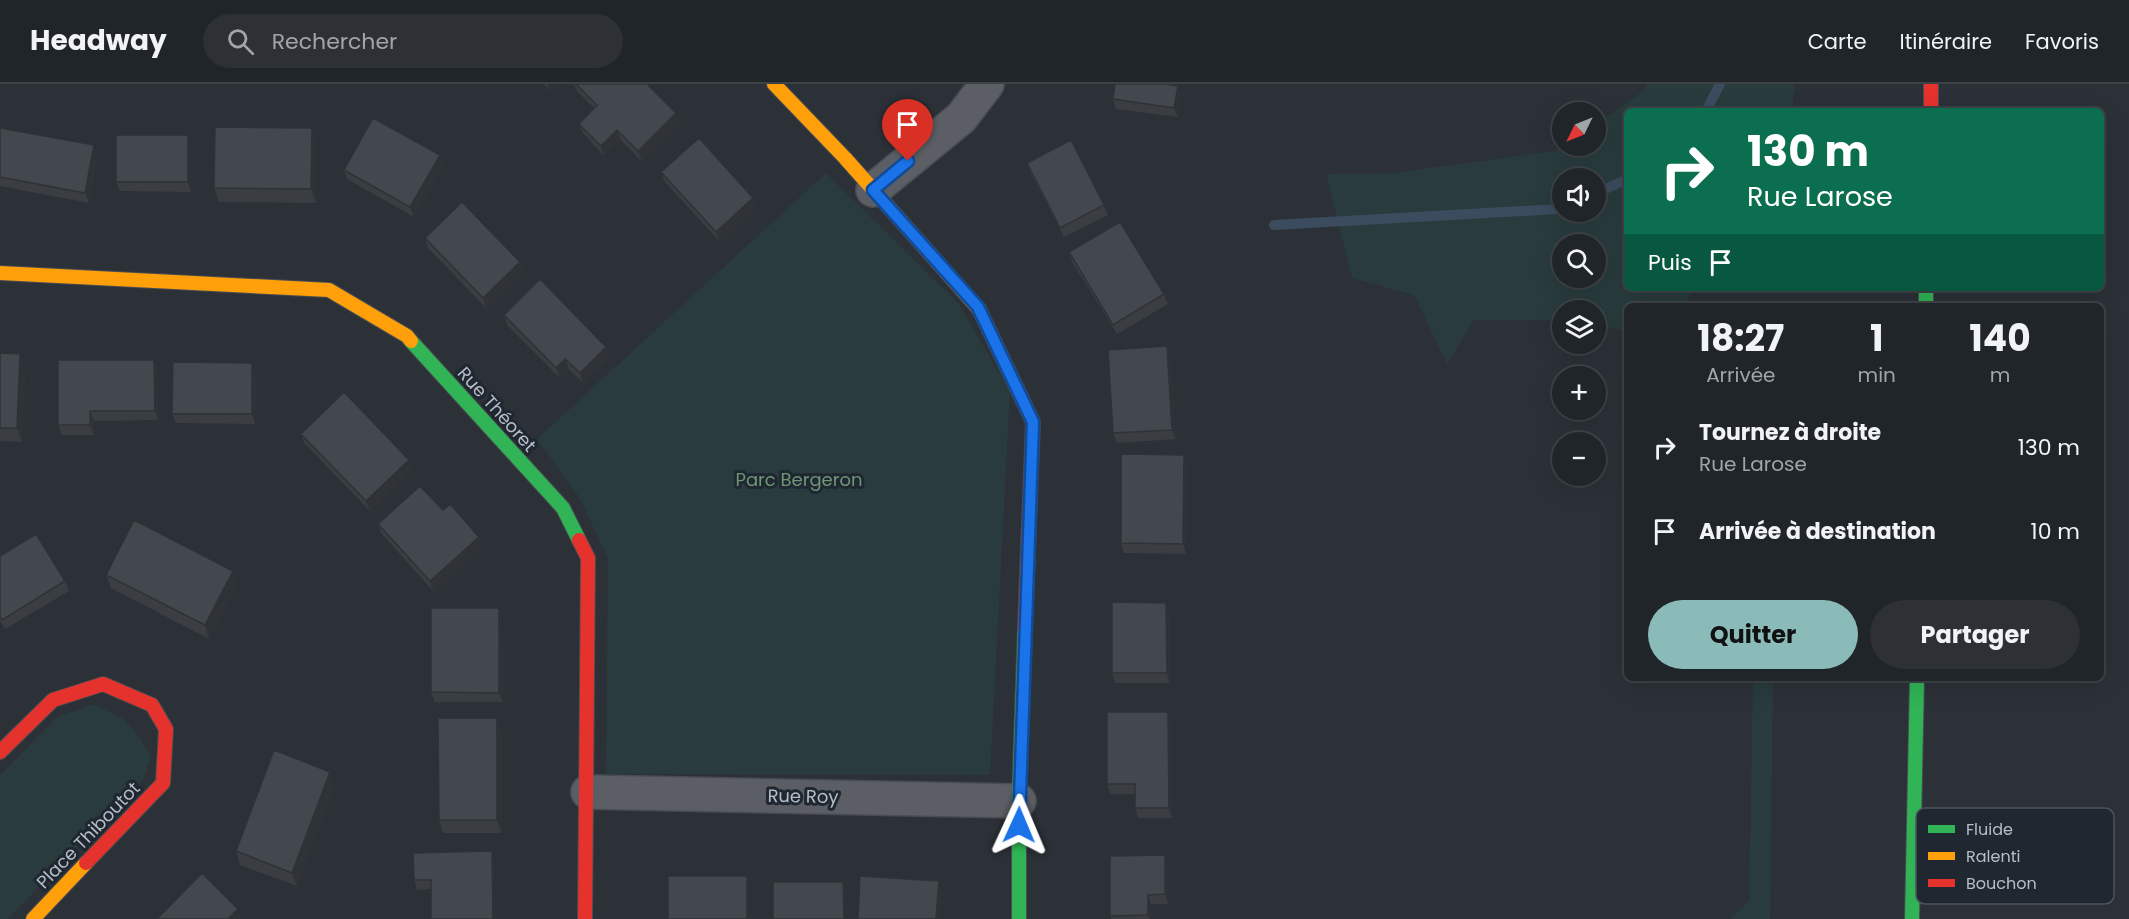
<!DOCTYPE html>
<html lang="fr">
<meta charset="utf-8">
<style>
:root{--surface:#202529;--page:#2d3135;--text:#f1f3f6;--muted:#a2a5a8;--line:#3d4246;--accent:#8bbbb9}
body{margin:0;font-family:Poppins,sans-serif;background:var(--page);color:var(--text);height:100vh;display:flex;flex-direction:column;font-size:22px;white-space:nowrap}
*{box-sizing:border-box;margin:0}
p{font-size:20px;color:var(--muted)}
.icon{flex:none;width:33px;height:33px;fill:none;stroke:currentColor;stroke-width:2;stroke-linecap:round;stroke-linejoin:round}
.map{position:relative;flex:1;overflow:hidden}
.drawer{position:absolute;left:1624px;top:219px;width:480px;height:378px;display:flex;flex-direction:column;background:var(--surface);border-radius:9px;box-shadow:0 6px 24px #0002,0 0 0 2px var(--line)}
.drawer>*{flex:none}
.top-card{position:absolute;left:1624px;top:24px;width:480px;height:183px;border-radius:9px;box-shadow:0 6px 24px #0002,0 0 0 2px var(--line);background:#0b6e4f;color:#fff;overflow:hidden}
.needle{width:39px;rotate:227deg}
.buttons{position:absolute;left:1552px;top:18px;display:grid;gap:12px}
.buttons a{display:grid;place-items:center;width:54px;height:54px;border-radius:50%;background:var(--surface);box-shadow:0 6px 24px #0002,0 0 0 2px var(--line);font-size:30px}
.pin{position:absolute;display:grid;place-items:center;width:51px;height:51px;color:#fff;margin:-62px -26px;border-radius:50% 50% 50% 0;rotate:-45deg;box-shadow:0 0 6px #0007}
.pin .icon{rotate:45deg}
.me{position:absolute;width:66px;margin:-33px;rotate:1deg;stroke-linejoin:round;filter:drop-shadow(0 0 4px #0008)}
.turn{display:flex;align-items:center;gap:21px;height:126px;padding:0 24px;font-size:27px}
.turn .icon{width:78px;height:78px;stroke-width:2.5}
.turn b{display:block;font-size:42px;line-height:51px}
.then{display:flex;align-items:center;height:57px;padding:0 24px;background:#0003;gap:12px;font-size:22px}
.eta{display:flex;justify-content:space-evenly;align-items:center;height:102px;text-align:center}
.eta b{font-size:36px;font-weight:700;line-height:42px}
.action{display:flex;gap:12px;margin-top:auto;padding:12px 24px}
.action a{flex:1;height:69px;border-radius:36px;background:var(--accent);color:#111;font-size:24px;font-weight:700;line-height:69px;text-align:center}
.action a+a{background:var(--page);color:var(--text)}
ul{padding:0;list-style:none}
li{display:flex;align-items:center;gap:18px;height:84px;padding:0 24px}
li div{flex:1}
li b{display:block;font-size:22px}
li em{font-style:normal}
header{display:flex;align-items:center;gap:36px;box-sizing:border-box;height:84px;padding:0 30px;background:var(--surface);border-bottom:2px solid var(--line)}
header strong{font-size:28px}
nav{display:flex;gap:33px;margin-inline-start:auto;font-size:21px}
.search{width:420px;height:54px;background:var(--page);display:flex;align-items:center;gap:15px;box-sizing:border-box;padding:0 21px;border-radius:33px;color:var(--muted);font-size:22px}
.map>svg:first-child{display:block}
.green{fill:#293b3d;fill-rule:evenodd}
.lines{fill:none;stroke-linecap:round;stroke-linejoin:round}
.stream{stroke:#3b4c5f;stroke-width:10}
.street-casing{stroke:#494d52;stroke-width:36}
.fast-casing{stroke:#494d52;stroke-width:16}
.slow-casing{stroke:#494d52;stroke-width:16}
.jam-casing{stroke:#494d52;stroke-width:16}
.street{stroke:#5b5f65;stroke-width:33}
.fast{stroke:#30b455;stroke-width:14}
.slow{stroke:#ff9f0a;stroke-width:14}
.jam{stroke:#e5322d;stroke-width:14}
.wall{fill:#3a3e43}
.shaded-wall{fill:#2f3237}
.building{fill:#43484e;stroke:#2f3237;stroke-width:1.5}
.route-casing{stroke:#114b97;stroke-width:15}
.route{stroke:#1a73e8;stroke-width:10}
.labels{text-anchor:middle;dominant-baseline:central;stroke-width:6;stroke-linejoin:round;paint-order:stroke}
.street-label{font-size:18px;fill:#b6bdc7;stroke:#1f2731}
.park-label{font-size:18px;fill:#6f9676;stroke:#1f2731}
.key{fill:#1f2731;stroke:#4c545e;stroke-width:1.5}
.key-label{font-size:16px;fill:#b6bdc7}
</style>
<header>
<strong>Headway</strong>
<div class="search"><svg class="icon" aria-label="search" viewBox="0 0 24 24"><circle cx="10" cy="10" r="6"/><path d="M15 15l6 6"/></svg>Rechercher</div>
<nav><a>Carte</a><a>Itinéraire</a><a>Favoris</a></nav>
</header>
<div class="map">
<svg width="2129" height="835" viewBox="0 0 2129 835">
<rect width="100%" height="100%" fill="#2b3137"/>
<path class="green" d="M1646,0H1795L1792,27H1628V204H1694L1684,222H1628L1627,247L1596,241V226H1563V236H1474L1447,280L1414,211L1352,194L1326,90L1392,89L1556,67L1564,62H1596V40L1645,6ZM1563,94H1596V128H1563ZM1563,160H1596V194H1563Z
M826,89L958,219L1010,307L990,691L606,690L608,474L579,413L537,355Z
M1753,594H1773L1770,835H1730L1749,817Z
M94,620L125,636L140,654L151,673L144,694L8,835H0V691L57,633Z"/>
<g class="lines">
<path class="stream" d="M1706,27L1720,0
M1596,109L1628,95
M1274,141L1559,125L1563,123"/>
<g class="street-casing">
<path id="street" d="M873,106L961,34L987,0
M588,708L1019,717"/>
</g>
<g class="fast-casing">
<path id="fast" d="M1926,204V222
M411,257L563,424L579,456
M1019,835V717L1025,543
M1912,835L1917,594"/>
</g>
<g class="slow-casing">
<path id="slow" d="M774,0L845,74L979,225
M0,189L329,206L407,252L411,257
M33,835L86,779"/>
</g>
<g class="jam-casing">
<path id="jam" d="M1931,0V27
M979,225L1033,338L1025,543
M579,456L588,474L585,835
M0,668L53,616L103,600L152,621L166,645L163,699L86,779"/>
</g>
<use href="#street" class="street"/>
<use href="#fast" class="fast"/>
<use href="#slow" class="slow"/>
<use href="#jam" class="jam"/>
</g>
<path class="wall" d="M544,0H557L550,7Z
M574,0H647L676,29L680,39L641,77L621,56L604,72L583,49L579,40L594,24L577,7Z
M1181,11L1178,33L1116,25L1113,15Z
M0,44L97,71L89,119L0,102Z
M312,44L316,58V119L219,118L214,104Z
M188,51L191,61V108L120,107L116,98Z
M440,71L443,81L414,133L347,95L344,86Z
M1027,79L1104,121L1108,131L1064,153L1030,88Z
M661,88L757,124L720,158L665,98Z
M425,154L520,178L524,188L486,224L428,164Z
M1069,168L1164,210L1168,220L1117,250L1072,178Z
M504,231L606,263L610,273L583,299L569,285L560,294L507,241Z
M0,269L25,283L22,358L0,357Z
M1170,272L1176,355L1117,359L1113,349Z
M154,276L158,286V336L94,337V351H62L58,341Z
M256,289L255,340L176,339L172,330Z
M301,350L409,376L412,385L370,427L304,359Z
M1184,371L1187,380L1186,470L1124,469L1121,459Z
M443,426L479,453L483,462L433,507L381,449L378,440Z
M0,472L65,497L69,507L5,545L0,537Z
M233,487L238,500L209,555L111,504L106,491Z
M1170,528V599H1115L1112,589Z
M502,534L503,618H435L431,608Z
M1168,628L1172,638V734H1138L1135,724V710H1110L1107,700Z
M502,647V749H443L439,736Z
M335,701L297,802L240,781L236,767Z
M1165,771L1168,781V820H1151L1152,835H1111L1110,832Z
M495,777L431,805L417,806L414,796Z"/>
<path class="shaded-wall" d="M547,0H557L550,7Z
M1178,2L1181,11L1178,33L1174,24Z
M676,29L680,39L641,77L638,67Z
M312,44L316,58V119L311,105Z
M617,46L621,56L604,72L601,62Z
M188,51L191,61V108L188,98Z
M94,61L97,71L89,119L85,109Z
M440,71L443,81L414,133L410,123Z
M753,114L757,124L720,158L716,148Z
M520,178L524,188L486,224L483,214Z
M1167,262L1170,272L1176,355L1172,346Z
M606,263L610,273L583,299L580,289Z
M20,270L25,283L22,358L17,344Z
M565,275L569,285L560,294L556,284Z
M154,276L158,286V336L155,327Z
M252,279L256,289L255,340L252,330Z
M90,327L94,337V351L90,341Z
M1184,371L1187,380L1186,470L1183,460Z
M409,376L412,385L370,427L366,417Z
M479,453L483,462L433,507L430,497Z
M233,487L238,500L209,555L205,541Z
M1166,519L1170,528V599L1167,589Z
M499,524L502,534L503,618L499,609Z
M1168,628L1172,638V734L1169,724Z
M497,634L502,647V749L497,736Z
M330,688L335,701L297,802L292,789Z
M492,767L495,777L496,835H493Z
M1165,771L1168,781V820L1165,810Z
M747,792L750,802V835H747Z
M939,797L942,807L940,835H936Z
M843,798L846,807L847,835H844Z
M1148,811L1151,820L1152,835H1150L1148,831Z
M238,825L241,835H228Z"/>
<path class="building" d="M576,0H647L676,29L638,67L617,46L601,62L579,40L597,21Z
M1115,0H1164L1178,2L1174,24L1113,15Z
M373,34L440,71L410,123L344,86Z
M215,43L312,44L311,105L214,104Z
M0,44L94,61L85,109L0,93Z
M116,51H188V98H116Z
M699,54L753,114L716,148L661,88Z
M1071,56L1104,121L1060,144L1027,79Z
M462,118L520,178L483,214L425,154Z
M1120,138L1164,210L1113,241L1069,168Z
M540,195L606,263L580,289L565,275L556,284L504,231Z
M1167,262L1172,346L1113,349L1108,266Z
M0,269L20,270L17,344H0Z
M58,276H154L155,327H90V341H58Z
M173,278L252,279V330H172Z
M344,308L409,376L366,417L301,350Z
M1121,370L1184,371L1183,460L1121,459Z
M420,402L443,426L450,420L479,453L430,497L378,440Z
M134,436L233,487L205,541L106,491Z
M36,450L65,497L2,536L0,533V472Z
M1112,518L1166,519L1167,589H1112Z
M431,524H499V609L431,608Z
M1107,628H1168L1169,724H1135V700H1107Z
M438,634H497V736H439Z
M274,666L330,688L292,789L236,767Z
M492,767L493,835H431V796H414L413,769Z
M1165,771V810L1148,811V831L1110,832V772Z
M202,789L238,825L228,835H157Z
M668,792H747V835H668Z
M860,792L939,797L936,835H858Z
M773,798H843L844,835H773Z"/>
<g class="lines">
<g class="route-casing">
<path id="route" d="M908,77L873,106L978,223L1033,338L1019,741"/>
</g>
<use href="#route" class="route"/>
</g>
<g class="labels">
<g class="street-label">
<text transform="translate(497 325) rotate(48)">Rue Théoret</text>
<text transform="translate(803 712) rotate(1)">Rue Roy</text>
<text transform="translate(88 751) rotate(-46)">Place Thiboutot</text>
</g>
<g class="park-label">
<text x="799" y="395">Parc Bergeron</text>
</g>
</g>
<rect x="1916" y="724" width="198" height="96" rx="9" class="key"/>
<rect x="1928" y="741" width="27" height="8" fill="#30b455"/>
<rect x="1928" y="768" width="27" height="8" fill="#ff9f0a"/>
<rect x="1928" y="795" width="27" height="8" fill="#e5322d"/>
<g class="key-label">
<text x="1966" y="751">Fluide</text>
<text x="1966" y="778">Ralenti</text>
<text x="1966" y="805">Bouchon</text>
</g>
</svg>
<div class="buttons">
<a><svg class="needle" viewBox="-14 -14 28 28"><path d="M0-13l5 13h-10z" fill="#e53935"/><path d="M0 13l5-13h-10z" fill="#a2a5a8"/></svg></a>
<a><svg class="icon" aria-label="sound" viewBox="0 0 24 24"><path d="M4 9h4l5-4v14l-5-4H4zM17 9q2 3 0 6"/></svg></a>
<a><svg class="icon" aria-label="search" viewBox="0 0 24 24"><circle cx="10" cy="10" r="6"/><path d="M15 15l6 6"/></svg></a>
<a><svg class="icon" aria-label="layers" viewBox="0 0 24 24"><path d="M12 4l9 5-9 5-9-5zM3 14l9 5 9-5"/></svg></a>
<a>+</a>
<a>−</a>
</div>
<div class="pin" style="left:908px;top:77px;background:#d93025"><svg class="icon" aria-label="arrive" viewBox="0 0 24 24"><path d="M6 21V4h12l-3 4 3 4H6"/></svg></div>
<svg class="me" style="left:1019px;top:741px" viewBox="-20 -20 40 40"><path d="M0-17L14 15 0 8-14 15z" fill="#1a73e8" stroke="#fff" stroke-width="4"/></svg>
<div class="top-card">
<div class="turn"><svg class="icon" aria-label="right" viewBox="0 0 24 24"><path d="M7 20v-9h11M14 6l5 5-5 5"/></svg><div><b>130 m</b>Rue Larose</div></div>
<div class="then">Puis<svg class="icon" aria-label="arrive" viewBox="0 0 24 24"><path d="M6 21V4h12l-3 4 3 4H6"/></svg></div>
</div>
<section class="drawer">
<div class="eta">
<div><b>18:27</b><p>Arrivée</p></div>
<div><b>1</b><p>min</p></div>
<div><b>140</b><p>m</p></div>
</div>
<ul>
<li><svg class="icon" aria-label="right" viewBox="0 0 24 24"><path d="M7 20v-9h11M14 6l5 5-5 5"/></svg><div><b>Tournez à droite</b><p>Rue Larose</p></div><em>130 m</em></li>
<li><svg class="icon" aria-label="arrive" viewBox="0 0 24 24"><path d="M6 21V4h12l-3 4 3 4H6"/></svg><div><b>Arrivée à destination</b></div><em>10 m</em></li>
</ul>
<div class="action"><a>Quitter</a><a>Partager</a></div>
</section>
</div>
